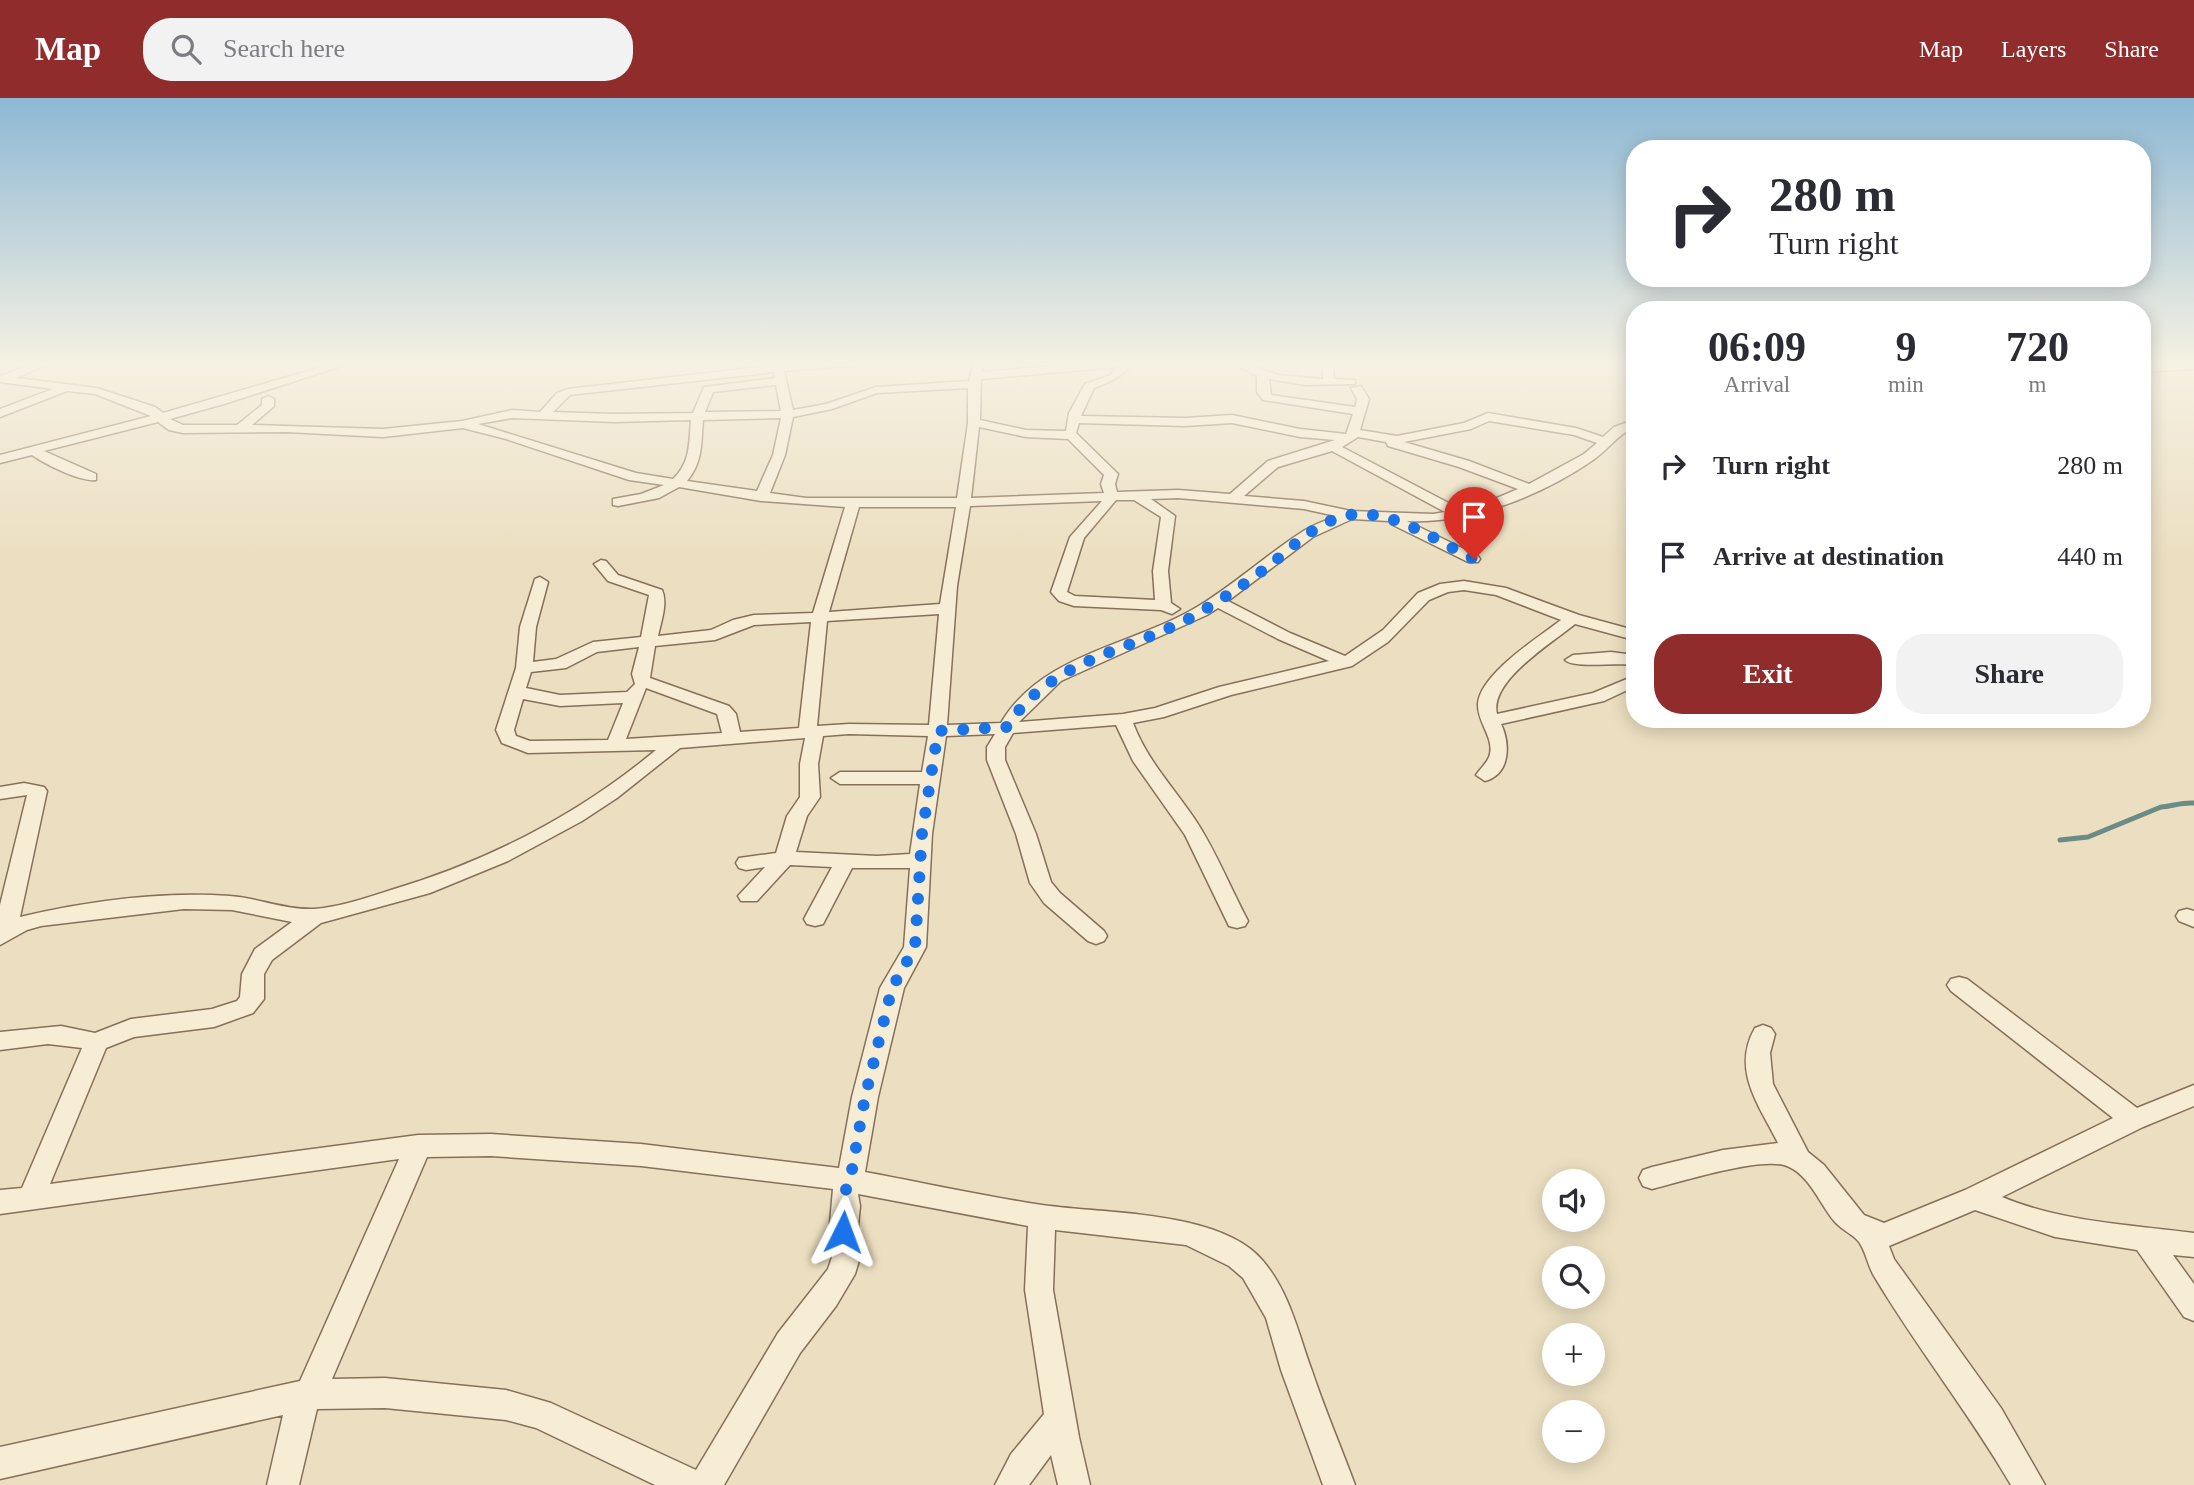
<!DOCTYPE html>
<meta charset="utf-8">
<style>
:root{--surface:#fff;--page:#f2f2f3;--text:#2b2b33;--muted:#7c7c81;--accent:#912c2d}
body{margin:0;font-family:"Times New Roman",serif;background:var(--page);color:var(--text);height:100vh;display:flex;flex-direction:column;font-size:26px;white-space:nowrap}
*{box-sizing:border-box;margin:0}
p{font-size:23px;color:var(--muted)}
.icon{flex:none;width:38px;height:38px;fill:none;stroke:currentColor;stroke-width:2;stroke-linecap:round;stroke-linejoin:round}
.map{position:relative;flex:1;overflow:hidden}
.panel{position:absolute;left:1626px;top:203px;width:525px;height:427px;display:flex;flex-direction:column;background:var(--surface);border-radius:28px;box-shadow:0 4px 18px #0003}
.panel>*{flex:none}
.banner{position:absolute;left:1626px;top:42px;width:525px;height:147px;border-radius:28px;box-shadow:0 4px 18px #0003;background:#fff;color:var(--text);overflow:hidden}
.tools{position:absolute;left:1542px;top:1071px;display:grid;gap:14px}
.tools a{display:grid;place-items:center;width:63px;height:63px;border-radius:50%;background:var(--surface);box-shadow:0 4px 18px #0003;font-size:35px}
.pin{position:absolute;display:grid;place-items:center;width:60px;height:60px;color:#fff;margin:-72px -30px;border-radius:50% 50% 50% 0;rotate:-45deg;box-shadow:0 0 7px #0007}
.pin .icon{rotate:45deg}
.me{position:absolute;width:77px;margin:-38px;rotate:3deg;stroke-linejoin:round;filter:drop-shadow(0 0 5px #0008)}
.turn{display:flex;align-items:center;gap:24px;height:147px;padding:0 28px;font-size:32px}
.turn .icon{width:91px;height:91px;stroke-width:2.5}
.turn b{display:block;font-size:49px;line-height:60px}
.eta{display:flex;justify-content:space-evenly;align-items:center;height:119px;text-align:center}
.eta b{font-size:42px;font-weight:700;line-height:49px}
.action{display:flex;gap:14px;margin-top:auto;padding:14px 28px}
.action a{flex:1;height:80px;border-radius:28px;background:var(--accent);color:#fff;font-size:28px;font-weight:700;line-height:80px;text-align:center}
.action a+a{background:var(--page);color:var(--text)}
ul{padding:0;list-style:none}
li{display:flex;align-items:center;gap:21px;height:91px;padding:0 28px}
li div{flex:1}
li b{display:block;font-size:26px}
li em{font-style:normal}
header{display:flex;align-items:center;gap:42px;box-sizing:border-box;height:98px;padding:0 35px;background:var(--accent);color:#fff}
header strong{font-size:33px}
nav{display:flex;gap:38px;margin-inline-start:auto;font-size:24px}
.search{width:490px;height:63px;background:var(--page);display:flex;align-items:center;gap:18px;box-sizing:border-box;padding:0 24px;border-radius:28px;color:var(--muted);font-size:26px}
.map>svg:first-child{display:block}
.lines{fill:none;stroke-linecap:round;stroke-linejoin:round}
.stream{stroke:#6b8c84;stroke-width:5}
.minor-casing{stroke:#85705a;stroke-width:3}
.minor{fill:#f7ecd4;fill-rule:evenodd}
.route{stroke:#1a73e8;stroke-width:12;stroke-dasharray:0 21.6}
</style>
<header>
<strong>Map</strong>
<div class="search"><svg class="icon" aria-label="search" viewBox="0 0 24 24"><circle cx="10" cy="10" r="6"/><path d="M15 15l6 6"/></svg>Search here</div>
<nav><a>Map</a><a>Layers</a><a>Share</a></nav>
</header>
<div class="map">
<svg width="2194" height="1387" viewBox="0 0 2194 1387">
<rect width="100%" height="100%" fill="#ecdfc1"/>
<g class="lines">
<path class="stream" d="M2060,742L2088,739L2161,709C2173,708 2182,704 2194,705"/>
<g class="minor-casing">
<path id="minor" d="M38,264H52L17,280L97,290L155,309L163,315L339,264H354L224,306L170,321L183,327H237L262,307V301L268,298L274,301V308L252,327L383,331L462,323L512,312L540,314L557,295L568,291L778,267L864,264L859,267L784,273L793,312L826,306L876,289L969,283L974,264H984L982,274L1099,264H1135C1120,278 1117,282 1094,290L1081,318L1185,320L1232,317L1300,331L1346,336L1353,316L1263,302L1257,294V278L1230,264H1243L1278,277L1320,281H1323V264H1333L1334,281L1355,282V286L1306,287L1269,281L1271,297L1355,309L1357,301L1351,290L1361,288L1369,301L1360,332L1397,338L1464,325L1488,315L1576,330L1603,339L1614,329L1634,322V329C1617,337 1608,352 1593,362C1541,398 1470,426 1407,423L1478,458L1480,461L1478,464H1468L1391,426L1389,423L1352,421L1313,439L1228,503L1290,535L1345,558L1383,532L1418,495L1440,486L1464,483L1506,490L1579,517L1634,532V542L1575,526C1552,545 1489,583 1497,616L1593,595L1634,578V589L1604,603L1501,626C1510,645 1511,676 1485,683L1476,677C1480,671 1486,666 1489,659C1496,641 1477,625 1478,606C1480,576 1539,539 1561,522L1496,497L1464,492L1448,494L1429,502L1388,544L1352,568L1231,597L1164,619L1133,625C1147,663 1176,692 1198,726C1217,756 1231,791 1248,823L1245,828L1237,830L1229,828L1185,737L1133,663L1116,627L1013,635L1005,649V662L1036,736L1051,784L1060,795L1104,833L1107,838L1104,843L1096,846L1088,843L1044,805L1030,785L1016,736L987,662V649L995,636L946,638L932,736L926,849L904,890L878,999L865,1074C924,1085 983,1098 1042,1107C1103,1116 1221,1112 1263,1163C1290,1195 1298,1235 1312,1273C1325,1312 1341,1349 1355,1387H1323L1281,1272L1266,1220L1243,1180L1229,1168L1186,1147L1055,1132L1053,1192L1079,1339L1090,1387H1058L1051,1357L1029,1387H995L1011,1356L1044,1316L1025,1192L1028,1128L858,1096L860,1108L856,1148L860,1159L855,1176L836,1208L800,1255L724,1387H655L536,1330L506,1322L385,1310L317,1311L299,1387H267L283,1317L0,1381V1349L300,1283L399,1061L0,1116V1092L22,1090L82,950L48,946L0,952V934L61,928L95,935L131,921L212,911L237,903L240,899L242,876L255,851L292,824L232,812L184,811L41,828L27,832L0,847V807L27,697L0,701V689L24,685L44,689L47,693L20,819C86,803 162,793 230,798C258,800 285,812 314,811C340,809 366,800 391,792C488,763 578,717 656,652L528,655L502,645L496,632L516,570L520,529L535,481L540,479L548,484L536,529L533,564L556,561L593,544L641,539L649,497L608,483L594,466L601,462L606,463L618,477L662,492C668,505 661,524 658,538L711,532L733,522L754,517L813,515L845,409L761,403L679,389L659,400L618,408L613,407V401L641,396L664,387L629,382L506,341L463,330L383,339L287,334L183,335L169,332L158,324L44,353L96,376V382C80,384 45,366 32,357L0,365V357L151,318L95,296L67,293L0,319V311L53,291L0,284V278ZM1117,269L1111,277L1085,286L1069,315L1066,333L1026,332L980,322L981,281ZM774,274L775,280L704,289L693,315L614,316L553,314L570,297ZM776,287L781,313L705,314L713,294ZM968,290V325L957,400H806L770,395L785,357L793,319L832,311L877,295ZM512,320L614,324L691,322C689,344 691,364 673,381L636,375L478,326ZM781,320L773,357L757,393L687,383C703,364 701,345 703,322ZM1489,323L1574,337L1597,345L1584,356L1529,386L1469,363L1404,344L1471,331ZM1079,325L1185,328L1232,325L1300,339L1335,342L1268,363L1230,396L1178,392L1117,394L1115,386L1118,376L1076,335ZM979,329L1026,339L1068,341L1104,377L1101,386L1104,395L971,400ZM1358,339L1386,344L1388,348L1459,369L1518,391L1478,408L1460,411L1342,349ZM1332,353L1445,414L1433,416L1351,413L1304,403L1244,398L1278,369ZM1178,400L1304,411L1336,418C1325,423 1312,427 1302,434C1266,457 1234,487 1197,509C1134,547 1041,556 1001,625L947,627L957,488L970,408L1102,403L1070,439L1051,494L1059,503L1074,508L1161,512L1172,516L1180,511L1171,505L1168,473L1175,418L1151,401ZM1116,402H1134L1161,419L1153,473L1155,502L1075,498L1067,494L1084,440ZM859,409H956L940,506L829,514ZM1218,510L1278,541L1329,563L1219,589L1155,610L1123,616L1019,624L1061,583L1207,517ZM939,516L929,627L849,626L817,628L827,523ZM811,524L799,630L740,634L736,616L729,608L650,580L655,548L715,542L754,527ZM639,549L632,576L635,586L627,594L560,597L526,590L531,574L566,570L597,554ZM646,590L717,616L722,635L626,641ZM523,601L560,608L623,605L608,642L530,643L516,638L514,632ZM849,636L928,638L922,674H840L831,680L840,686H920L910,756L877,758L796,754L807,718L820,699L818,666L823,638ZM805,640L800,666V699L787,718L776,755L739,760L736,765L739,770L746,772L765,769L738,798L741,803H757L790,767L832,769L804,821L807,826L815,828L823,826L852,770H910L904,849L880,890L852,999L839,1070L641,1046L491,1036L418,1037L50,1086L106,950L134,939L214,929L253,915L264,901V876L272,862L321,825L430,795L508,763L582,723L617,700L680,650ZM491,1058L641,1068L833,1091L828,1148L832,1159L828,1171L778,1235L696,1372L551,1305L506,1292L385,1280L332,1281L427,1059Z
M1624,264H1634V269Z
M2194,265V271L2142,274V268Z
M1611,554L1634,557V567C1617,564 1574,571 1565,562L1573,557Z
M2187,811L2194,813V829L2179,823L2176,818L2179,813Z
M1959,879L1967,881L2137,1010L2194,987V1008L2143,1029L2002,1099C2062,1124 2131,1127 2194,1135V1159L2173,1157L2194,1186V1223L2184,1219L2137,1152L2055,1139L1975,1112L1889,1148L1894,1161L2001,1310L2045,1387H2011C1969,1315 1917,1250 1874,1178C1868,1168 1866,1154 1859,1144C1854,1137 1842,1132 1835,1124C1820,1107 1810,1077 1787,1068C1762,1058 1680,1084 1652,1091L1643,1088L1639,1080L1643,1072L1652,1069L1723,1052L1778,1045C1759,1007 1731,972 1755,930L1763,927L1771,930L1775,936L1770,955L1773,986L1808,1054L1824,1067L1864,1117L1884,1125L1965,1092L2113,1020L1951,893L1947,887L1951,881Z"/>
</g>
<use href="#minor" class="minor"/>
</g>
<linearGradient id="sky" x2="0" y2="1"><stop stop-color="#8db8d4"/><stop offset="0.58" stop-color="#f6f1e3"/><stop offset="1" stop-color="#f6f1e3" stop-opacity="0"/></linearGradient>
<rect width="2194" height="458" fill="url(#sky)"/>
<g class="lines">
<path class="route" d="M843,1134L846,1108L844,1096L850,1083L865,999L892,890L915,849L922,736L938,633L1007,629C1051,558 1138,553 1204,512C1227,498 1249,483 1270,467C1294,448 1318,422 1350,417C1394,411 1436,443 1474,461"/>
</g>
</svg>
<div class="tools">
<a><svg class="icon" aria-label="sound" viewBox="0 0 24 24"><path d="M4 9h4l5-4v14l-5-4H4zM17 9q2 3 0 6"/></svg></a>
<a><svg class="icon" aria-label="search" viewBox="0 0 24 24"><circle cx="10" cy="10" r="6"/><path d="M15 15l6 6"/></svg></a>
<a>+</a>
<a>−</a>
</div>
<div class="pin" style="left:1474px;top:461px;background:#d93025"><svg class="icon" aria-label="arrive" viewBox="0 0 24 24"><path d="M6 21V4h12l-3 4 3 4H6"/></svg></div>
<svg class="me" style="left:843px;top:1134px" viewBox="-20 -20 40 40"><path d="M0-17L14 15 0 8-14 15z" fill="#1a73e8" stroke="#fff" stroke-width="4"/></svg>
<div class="banner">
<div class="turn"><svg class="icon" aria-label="right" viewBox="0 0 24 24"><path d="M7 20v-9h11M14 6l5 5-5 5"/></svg><div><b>280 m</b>Turn right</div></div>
</div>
<section class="panel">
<div class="eta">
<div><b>06:09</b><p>Arrival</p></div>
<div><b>9</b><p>min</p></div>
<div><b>720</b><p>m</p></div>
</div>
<ul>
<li><svg class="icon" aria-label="right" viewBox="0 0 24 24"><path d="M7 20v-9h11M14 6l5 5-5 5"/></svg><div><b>Turn right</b></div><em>280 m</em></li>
<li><svg class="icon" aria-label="arrive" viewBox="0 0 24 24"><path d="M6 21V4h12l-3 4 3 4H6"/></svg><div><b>Arrive at destination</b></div><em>440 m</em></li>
</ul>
<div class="action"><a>Exit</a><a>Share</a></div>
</section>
</div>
